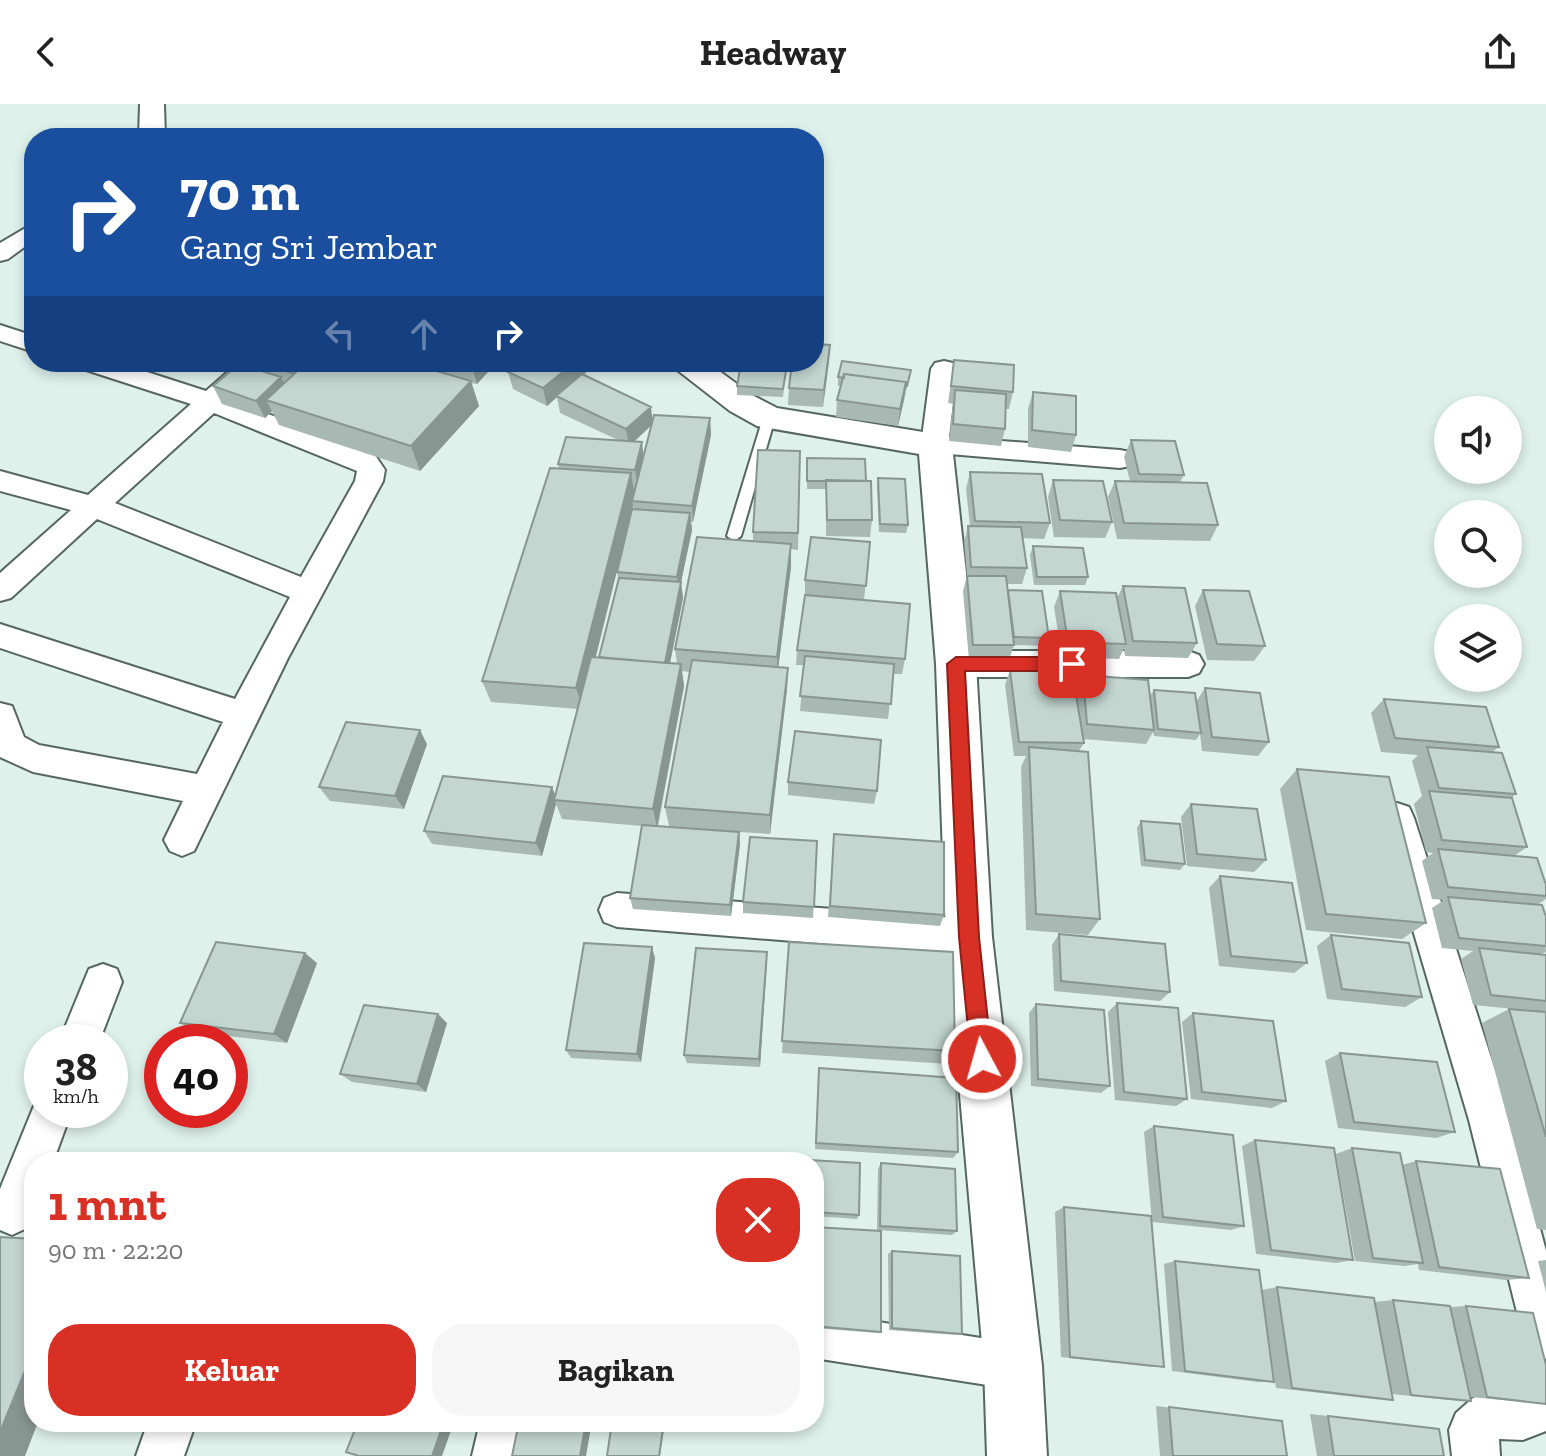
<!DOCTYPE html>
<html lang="id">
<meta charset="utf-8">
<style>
:root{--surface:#fff;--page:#f6f6f6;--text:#222;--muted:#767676;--accent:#d93025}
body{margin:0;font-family:"Zilla Slab",serif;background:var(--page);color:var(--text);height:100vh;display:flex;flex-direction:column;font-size:30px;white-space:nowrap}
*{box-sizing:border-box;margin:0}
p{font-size:26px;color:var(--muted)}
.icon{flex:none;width:44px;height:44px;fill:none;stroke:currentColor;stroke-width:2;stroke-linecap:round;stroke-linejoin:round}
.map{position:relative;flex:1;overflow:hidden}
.details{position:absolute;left:24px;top:1048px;width:800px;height:280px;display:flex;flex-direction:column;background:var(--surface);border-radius:32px;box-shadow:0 4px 12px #0003}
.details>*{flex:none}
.guide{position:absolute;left:24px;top:24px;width:800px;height:244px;border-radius:32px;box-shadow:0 4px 12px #0003;background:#1a4fa0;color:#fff;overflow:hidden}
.fabs{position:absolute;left:1434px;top:292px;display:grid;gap:16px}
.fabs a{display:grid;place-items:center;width:88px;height:88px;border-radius:50%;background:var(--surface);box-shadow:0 4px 12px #0003;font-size:40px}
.speed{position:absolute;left:24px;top:920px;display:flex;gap:16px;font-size:40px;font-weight:700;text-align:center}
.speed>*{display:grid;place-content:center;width:104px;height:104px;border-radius:50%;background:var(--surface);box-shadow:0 4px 12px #0003;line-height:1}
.speed small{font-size:20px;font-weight:400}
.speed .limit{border:12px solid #d22;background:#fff;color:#111}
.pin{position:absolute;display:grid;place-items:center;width:68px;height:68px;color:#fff;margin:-34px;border-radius:16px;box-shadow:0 4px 12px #0006}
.me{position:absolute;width:88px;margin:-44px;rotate:354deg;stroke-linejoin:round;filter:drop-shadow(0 0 6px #0008)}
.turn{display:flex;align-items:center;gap:28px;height:168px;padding:0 24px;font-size:36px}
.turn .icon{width:104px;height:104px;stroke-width:2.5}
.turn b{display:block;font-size:56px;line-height:68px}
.lanes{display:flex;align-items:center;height:76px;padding:0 24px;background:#0003;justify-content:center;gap:40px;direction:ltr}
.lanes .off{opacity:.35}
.round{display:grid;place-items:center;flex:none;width:84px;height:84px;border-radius:32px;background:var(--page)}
.summary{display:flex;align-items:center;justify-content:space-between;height:136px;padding:0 24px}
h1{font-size:48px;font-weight:700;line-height:60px;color:var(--accent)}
.button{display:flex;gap:16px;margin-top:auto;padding:16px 24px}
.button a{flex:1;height:92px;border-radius:32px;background:var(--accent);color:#fff;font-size:32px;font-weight:700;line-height:92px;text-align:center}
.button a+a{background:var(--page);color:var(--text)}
header{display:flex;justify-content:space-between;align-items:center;height:104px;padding:0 24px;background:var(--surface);font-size:36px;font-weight:700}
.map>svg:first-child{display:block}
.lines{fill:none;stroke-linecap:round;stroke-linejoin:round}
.service-casing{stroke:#566661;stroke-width:4}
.minor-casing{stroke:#566661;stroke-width:4}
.tertiary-casing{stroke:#566661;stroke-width:4}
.service{fill:#fff;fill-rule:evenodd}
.minor{fill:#fff;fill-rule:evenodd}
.tertiary{fill:#fff;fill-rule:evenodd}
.wall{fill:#a8b8b3;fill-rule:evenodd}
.shaded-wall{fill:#889692}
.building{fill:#c3d6d0;stroke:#889692;stroke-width:2}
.route{fill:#d93025;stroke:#8d1f18;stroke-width:2}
</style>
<header><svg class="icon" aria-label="back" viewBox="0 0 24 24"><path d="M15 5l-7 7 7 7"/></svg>Headway<svg class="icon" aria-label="share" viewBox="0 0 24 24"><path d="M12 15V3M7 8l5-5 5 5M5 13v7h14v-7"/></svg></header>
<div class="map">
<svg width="1546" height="1352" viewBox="0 0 1546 1352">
<rect width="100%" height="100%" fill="#def1eb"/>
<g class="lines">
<g class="service-casing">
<path id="service" d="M769,310L775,314L741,432L734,437L727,432L763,314Z"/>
</g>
<g class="minor-casing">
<path id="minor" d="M34,119V136L8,155L0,157V139Z
M0,221L34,232V248L0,237Z
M944,257L953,259L957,265L949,333L1120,346L1130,348L1134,355L1130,362L1120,364L925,348L921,341L931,265L935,259Z
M76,258H116L206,287L239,258H267L229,295L375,351L385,366L383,377L288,554L194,747L182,752L170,747L164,736L183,697L33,668L0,653V599L12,602L24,633L39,641L197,670L223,618L0,544V520L235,595L290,493L97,415L11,494L0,497V469L71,406L0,387V367L88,391L191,300L80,264ZM214,309L357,367L355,377L301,473L115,399Z
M956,547H1188L1199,551L1204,560L1199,569L1188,573H956L945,569L940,560L945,551Z
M1397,699L1409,703L1414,714L1511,1016L1546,1147V1255L1530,1248L1523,1232L1469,1016L1380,714L1385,703Z
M617,789L969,815L982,821L988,833L982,845L969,851L617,823L604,818L599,806L604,794Z
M103,860L117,865L122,878L99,938H59L89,865Z
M42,990V1006H72L53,1058H34V1108L27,1124L12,1131L0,1126V1085L38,992Z
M814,1208L1013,1239L1029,1246L1036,1262L1029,1278L1013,1285L814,1254Z
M1546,1279V1327L1523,1336L1499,1335L1500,1352H1452L1449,1326L1456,1309L1473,1294L1490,1287L1523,1288Z
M148,1318H196L184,1352H136Z
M480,1318H528L520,1352H472Z"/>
</g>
<g class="tertiary-casing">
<path id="tertiary" d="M140,0H164L165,34H139Z
M671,258H707L752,291L777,304L935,330L947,333L952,341L976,560L992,833L1042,1262L1047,1352H987L984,1262L946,833L936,560L919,350L757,322L730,307L676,265Z"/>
</g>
<use href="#service" class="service"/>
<use href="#minor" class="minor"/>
<use href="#tertiary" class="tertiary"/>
</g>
<path class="wall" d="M830,241L823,303L788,301L789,284Z
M954,256L1013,288L1009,305H1006L1005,325L1001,342L949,337L953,300L948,299Z
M248,258H406L435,267L434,263L416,258H497L477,280L471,279L479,302L420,367L279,321L272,307L265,314L222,300L213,282L251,264Z
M704,258H750L749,265L755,266V258H787L783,293L737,291V282L740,265L705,263Z
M595,261L583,271L653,315L710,314L711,331L693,418H691L692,426L681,478L683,494L670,559L677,560L675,545L753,437V428L800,347L798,446L791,445V463L778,563L788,564L787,585L770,730L739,728L740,740L731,812L633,805L630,794L642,722L562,715L556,700L542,752L432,740L424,727L555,693L578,605L491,598L482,577L559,365L558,360L618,336L560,309L557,293L547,302L513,285L508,268ZM651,321L644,352L634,338ZM633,402L634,405L617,468L618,474L599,554H595ZM682,567L690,568L665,703L669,722L739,728L658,722L684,582Z
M911,266L898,322L836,313L837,296L841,282H838V273Z
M1033,288L1076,331L1071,348L1028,343V305Z
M1131,336L1184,371L1180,378L1218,421L1210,437L1117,435L1108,393L1115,377H1130L1124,353Z
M807,354L866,377L872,416L870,433L826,432V385H807Z
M970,368L1050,419L1044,435L1023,434L1027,464L1022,480H1007L1008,489L1049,534L1046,542L1014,541L1009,556H969L963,487L967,472L964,438L968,422H970L966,385Z
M878,374L908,421L906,429L879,428L877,383Z
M1053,376L1112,418L1105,434L1054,433L1048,393Z
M870,438L864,496L905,555L902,570H893L888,615L800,607L804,561H796L797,546L805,491V476Z
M1033,442L1088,473L1085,481H1034L1030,451Z
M1123,482L1197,539L1188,554L1125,552L1124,544L1119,555L1062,553L1054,503L1060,487L1117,494Z
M1203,486L1265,542L1254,557L1207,556L1195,502Z
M1010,566L1078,603L1076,586L1083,571L1150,592L1154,586L1196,598L1205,584L1269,638L1258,652L1202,647L1200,630L1196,636L1154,632L1153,628L1146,640L1083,635L1084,639L1079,647L1100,815L1088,831L1026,826L1021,663L1026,652H1014L1005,581Z
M1384,595L1499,643L1492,648L1516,690L1511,694L1527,743L1514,752L1546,781V795L1537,801L1546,813V848L1541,850L1546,851V908L1473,901L1461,855L1473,847L1442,844L1432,804L1444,796L1432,795L1422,757L1433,749L1426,748L1414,700L1422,692L1412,657L1418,651L1381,648L1371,609Z
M427,640L404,705L330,697L319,683Z
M1297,665L1426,819L1402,835L1306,826L1280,685Z
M788,678L877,687L874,700L788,691Z
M1191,700L1266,756L1254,768L1187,762L1181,713Z
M1141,717L1185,760L1180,766L1141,762L1137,724Z
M834,730L944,811L940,822L828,813Z
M817,737L813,814L743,809V798Z
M1220,772L1307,859L1294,869L1219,862L1209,784Z
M1059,830L1170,888L1160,897L1054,887L1052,841Z
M1331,831L1422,893L1405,903L1327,895L1317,842Z
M789,838L955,947L948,960L782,949Z
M767,848L760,963L687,959L684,951Z
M655,854L641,958L571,954L566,946Z
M317,859L287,939L195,928L180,919Z
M1117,899L1187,995L1176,1002L1115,996L1108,908Z
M1036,900L1110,982L1101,989L1031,982L1029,909Z
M1509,905L1546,908V1126L1537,1125L1482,919Z
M1193,909L1286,997L1272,1004L1191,995L1182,918Z
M447,919L426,988L352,978L340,970Z
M1340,949L1455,1028L1436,1034L1338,1024L1325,957Z
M819,964L958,1048L953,1054L815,1045Z
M1154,1022L1244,1122L1231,1126L1152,1118L1144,1028Z
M1255,1036L1353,1156L1336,1159L1256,1150L1242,1042Z
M1352,1044L1402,1061L1416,1057L1529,1174L1506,1176L1419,1166L1418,1160L1404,1162L1355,1157L1336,1050Z
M814,1058L859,1111L857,1115L814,1112Z
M881,1059L957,1127L952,1131L877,1126L878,1065Z
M1064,1103L1164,1263H1152L1061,1253L1055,1108Z
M814,1123L881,1228L878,1229L814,1224Z
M892,1147L962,1230L956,1231L889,1226L888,1150Z
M1546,1156V1188L1538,1157Z
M1175,1157L1274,1278H1258L1172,1267L1164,1160Z
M1277,1183L1375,1198L1393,1196L1450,1203L1466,1202L1546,1261V1300L1470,1293L1471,1297L1449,1296L1392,1290L1393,1296L1374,1295L1276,1284L1262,1186Z
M1156,1302L1282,1317L1287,1352H1160Z
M1310,1310L1328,1312L1444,1352H1317Z"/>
<path class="shaded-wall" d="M830,241L829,258L823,303L824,286Z
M304,258H330L300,286L292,269Z
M477,258H497L477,280L472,263Z
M575,258H595V261L558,292H556L557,293L547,302L543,284Z
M281,273L290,290L266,296L272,307L265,314L256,297Z
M471,277L479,302L420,367L411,342Z
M906,278L904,296L898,322L900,305Z
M651,303L653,320L629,342L626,325Z
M710,314L711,331L693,418L692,402Z
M642,338L644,355L638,382L635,366Z
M631,369L635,394L632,397L633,402L583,605L576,584Z
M690,409L692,426L681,478L683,494L667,574L665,559L679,489L677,473Z
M791,440V463L777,574V553Z
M681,560L684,582L657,724L653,705Z
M788,564L787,585L770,730V711Z
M420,626L427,640L404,705L395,692Z
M552,683L557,696H554L556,700L542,752L536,739Z
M739,728L740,740L731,812L730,801Z
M652,843L655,854L641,958L637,950Z
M767,848V858L760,963L759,955Z
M305,849L317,859L287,939L274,930Z
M438,910L447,919L426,988L417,980Z
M34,1245V1318H38L25,1352H0V1328Z
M444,1318H454L442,1352H432Z
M586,1318H592L586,1352H580Z
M664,1318H665L660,1352H659Z"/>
<path class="building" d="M814,240L830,241L824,286L789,284L792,258H814Z
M954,256L1014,261L1013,288L951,282Z
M842,257L911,266L907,282H905L906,278L844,270V274L838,273Z
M257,258H304L292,269Z
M307,258H406L471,277L411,342L266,296Z
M453,258H477L472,263Z
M521,258H575L543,284L508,268Z
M755,258H786L785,262L755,260Z
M239,260L281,273L256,297L213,282Z
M740,265L786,267L783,285L737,282Z
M582,270L651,303L626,325L556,292Z
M844,270L906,278L900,305L837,296Z
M955,286L1006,290L1005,325L953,320Z
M1033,288L1076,292V331L1032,326Z
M654,311L710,314L692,402L632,397Z
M566,333L642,338L635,366L558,360Z
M1131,336L1175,337L1184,371L1139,370Z
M758,346L800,347L798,429L753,428Z
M807,354L865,355L866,377H807Z
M550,364L631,369L576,584L482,577Z
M970,368L1042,370L1050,419L975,417Z
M878,374L905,375L908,421L880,420Z
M826,376L871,377L872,416H827Z
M1053,376L1103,377L1112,418L1060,416Z
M1115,377L1207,379L1218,421L1124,419Z
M632,405L690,409L677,473L617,468Z
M968,422L1021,423L1027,464L971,463Z
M697,433L791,440L777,553L675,545Z
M811,433L870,438L866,482L805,476Z
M1033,442L1083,444L1088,473H1037Z
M967,472H1006L1014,541H973Z
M619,474L681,478L665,559L599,553Z
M1123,482L1185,484L1197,539L1133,537Z
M1008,486L1042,487L1049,534L1014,533Z
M1203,486L1249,487L1265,542L1217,540Z
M1060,487L1116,489L1126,540L1068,538Z
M805,491L910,500L905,555L797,546Z
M805,552L894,560L891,600L800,592Z
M591,553L681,560L653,705L554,696Z
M692,556L788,564L770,711L665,703Z
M1010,566L1072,567L1084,639L1019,638Z
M1083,571L1148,576L1154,626L1087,620Z
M1205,584L1260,589L1269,638L1212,633Z
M1154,586L1195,589L1201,629L1158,625Z
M1384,595L1486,603L1499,643L1395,634Z
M346,618L420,626L395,692L319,683Z
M795,627L881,636L877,687L788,678Z
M1029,643L1088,648L1100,815L1036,810Z
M1427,643L1502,649L1516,690L1439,684Z
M1297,665L1389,673L1426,819L1326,810Z
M443,672L552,683L536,739L424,727Z
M1429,687L1512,694L1527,743L1442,736Z
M1191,700L1257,705L1266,756L1197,750Z
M1141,717L1180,720L1185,760L1145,756Z
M642,721L739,728L730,801L630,794Z
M834,730L944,738V811L830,802Z
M750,733L817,737L814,803L743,798Z
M1438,745L1537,754L1546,781V792L1448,783Z
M1220,772L1292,779L1307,859L1231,852Z
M1448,793L1542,801L1546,813V842L1459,834Z
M1059,830L1165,840L1170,888L1061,877Z
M1331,831L1409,839L1422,893L1342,885Z
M216,838L305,849L274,930L180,919Z
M789,838L953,848L955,947L782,937Z
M584,839L652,843L637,950L566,946Z
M696,844L767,848L759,955L684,951Z
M1479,844L1546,851V897L1491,891Z
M1117,899L1178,904L1187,995L1124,988Z
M1036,900L1104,906L1110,982L1038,975Z
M364,901L438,910L417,980L340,970Z
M1509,905L1546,908V1033Z
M1193,909L1273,917L1286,997L1202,988Z
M1340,949L1437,958L1455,1028L1354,1018Z
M819,964L956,974L958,1048L816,1039Z
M1154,1022L1233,1031L1244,1122L1163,1113Z
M1255,1036L1334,1044L1353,1156L1271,1146Z
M1352,1044L1400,1049L1423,1159L1373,1154Z
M551,1053L603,1056L602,1058H550Z
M775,1054L860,1059L859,1111L814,1108V1058H774Z
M1416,1057L1500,1065L1529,1174L1439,1163Z
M881,1059L955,1065L957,1127L880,1122Z
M1064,1103L1151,1112L1164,1263L1070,1253Z
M814,1123L881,1127V1228L814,1222Z
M0,1133L34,1135V1245L0,1328Z
M892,1147L960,1152L962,1230L892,1224Z
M1175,1157L1259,1166L1274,1278L1185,1267Z
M1277,1183L1374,1194L1393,1296L1292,1284Z
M1393,1196L1450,1202L1471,1297L1411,1291Z
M1466,1202L1533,1209L1546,1261V1300L1487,1293Z
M1169,1303L1282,1317L1287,1352H1173Z
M1328,1312L1439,1325L1444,1352H1334Z
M358,1318H444L432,1352H359L346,1348Z
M519,1318H586L580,1352H512Z
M612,1318H664L659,1352H607Z"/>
<path class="route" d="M956,553H1072L1080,560L1072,567H965L979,833L992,955L989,963L982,966L974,963L971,955L959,833L947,560Z"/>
</svg>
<div class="fabs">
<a><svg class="icon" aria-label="sound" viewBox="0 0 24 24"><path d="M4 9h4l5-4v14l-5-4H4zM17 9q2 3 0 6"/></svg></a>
<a><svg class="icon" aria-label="search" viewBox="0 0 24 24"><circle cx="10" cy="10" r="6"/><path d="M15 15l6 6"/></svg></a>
<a><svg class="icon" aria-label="layers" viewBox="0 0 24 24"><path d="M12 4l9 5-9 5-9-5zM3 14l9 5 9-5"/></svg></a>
</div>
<div class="speed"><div>38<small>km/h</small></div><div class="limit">40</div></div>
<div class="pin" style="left:1072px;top:560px;background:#d93025"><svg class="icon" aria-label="arrive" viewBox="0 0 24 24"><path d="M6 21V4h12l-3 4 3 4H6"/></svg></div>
<svg class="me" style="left:982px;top:955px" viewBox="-20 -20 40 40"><circle r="17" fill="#d93025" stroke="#fff" stroke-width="3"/><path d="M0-11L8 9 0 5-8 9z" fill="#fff"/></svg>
<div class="guide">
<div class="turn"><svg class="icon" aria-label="right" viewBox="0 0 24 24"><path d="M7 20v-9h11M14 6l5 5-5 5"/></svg><div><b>70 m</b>Gang Sri Jembar</div></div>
<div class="lanes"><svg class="icon off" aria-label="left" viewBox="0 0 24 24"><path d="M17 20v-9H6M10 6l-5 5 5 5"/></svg><svg class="icon off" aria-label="ahead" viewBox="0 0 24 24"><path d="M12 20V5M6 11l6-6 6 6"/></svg><svg class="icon" aria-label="right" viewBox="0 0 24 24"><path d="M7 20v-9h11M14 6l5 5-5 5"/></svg></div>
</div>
<section class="details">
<div class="summary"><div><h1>1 mnt</h1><p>90 m · 22:20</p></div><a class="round" style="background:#d93025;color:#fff"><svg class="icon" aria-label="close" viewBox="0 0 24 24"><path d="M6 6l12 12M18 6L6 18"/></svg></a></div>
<div class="button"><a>Keluar</a><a>Bagikan</a></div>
</section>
</div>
